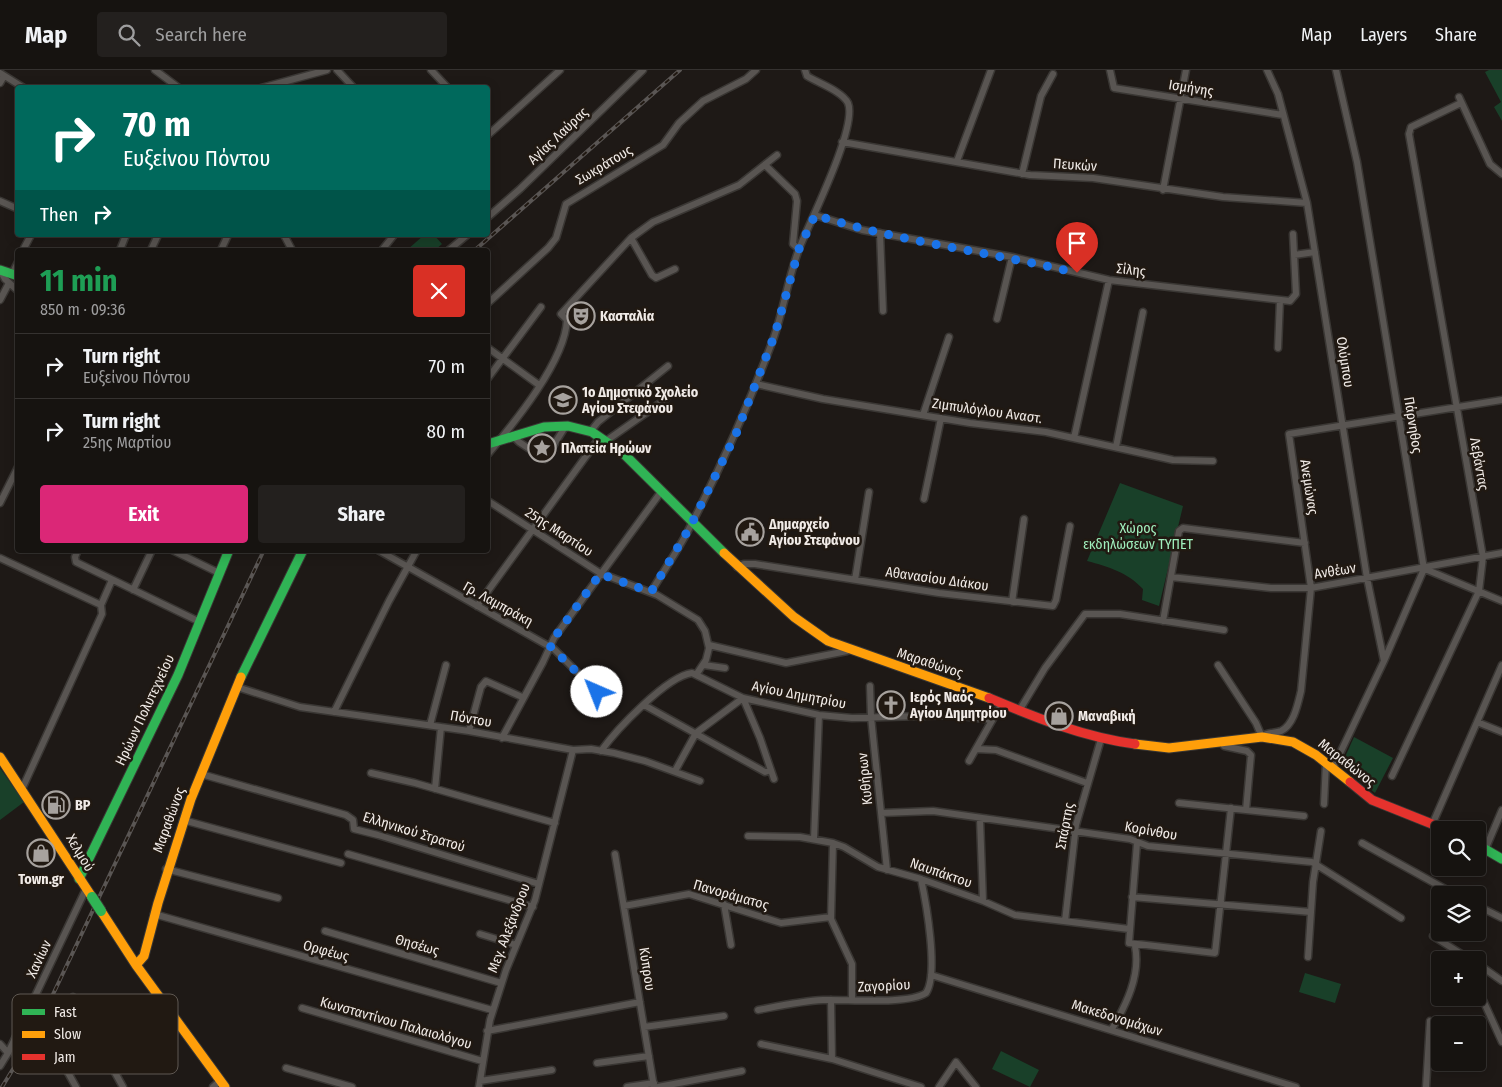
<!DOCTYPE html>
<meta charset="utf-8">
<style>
:root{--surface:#161310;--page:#23201e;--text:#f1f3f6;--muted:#9e9e9f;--line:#353230;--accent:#db2777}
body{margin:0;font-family:"Fira Sans Condensed",sans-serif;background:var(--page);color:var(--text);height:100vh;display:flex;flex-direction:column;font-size:19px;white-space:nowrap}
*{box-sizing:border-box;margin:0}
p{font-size:16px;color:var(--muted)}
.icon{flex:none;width:28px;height:28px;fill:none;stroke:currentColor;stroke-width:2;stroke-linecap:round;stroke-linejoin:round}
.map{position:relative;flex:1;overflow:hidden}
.sheet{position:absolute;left:15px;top:178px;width:475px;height:305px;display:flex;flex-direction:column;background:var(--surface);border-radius:5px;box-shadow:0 2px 12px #0003,0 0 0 1px var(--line)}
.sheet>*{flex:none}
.hud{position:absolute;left:15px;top:15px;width:475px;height:152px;border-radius:5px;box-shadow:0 2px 12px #0003,0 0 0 1px var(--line);background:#00695c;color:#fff;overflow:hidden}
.tools{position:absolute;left:1431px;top:751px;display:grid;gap:10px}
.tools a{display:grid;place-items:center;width:55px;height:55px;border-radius:5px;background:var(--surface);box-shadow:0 2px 12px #0003,0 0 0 1px var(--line);font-size:25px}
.pin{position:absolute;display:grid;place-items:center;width:42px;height:42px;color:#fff;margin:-51px -21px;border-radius:50% 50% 50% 0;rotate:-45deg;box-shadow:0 0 5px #0007}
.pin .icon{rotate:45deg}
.me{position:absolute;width:55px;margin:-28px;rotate:316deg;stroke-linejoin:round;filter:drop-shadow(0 0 4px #0008)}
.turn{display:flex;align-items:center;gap:18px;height:105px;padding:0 25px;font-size:22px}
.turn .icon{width:65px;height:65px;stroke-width:2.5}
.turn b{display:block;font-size:35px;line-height:42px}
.then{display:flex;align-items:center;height:48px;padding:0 25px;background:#0003;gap:10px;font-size:19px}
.round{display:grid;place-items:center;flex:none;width:52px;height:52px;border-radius:5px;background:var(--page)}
.headline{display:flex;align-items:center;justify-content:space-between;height:85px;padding:0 25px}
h1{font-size:30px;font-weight:700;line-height:38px;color:#1e9e55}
.button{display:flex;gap:10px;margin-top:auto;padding:10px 25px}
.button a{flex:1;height:58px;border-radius:5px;background:var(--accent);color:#fff;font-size:20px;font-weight:700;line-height:58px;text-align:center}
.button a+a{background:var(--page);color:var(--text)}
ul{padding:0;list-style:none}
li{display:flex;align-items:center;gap:15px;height:65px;padding:0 25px;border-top:1px solid var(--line)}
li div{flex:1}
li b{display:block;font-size:19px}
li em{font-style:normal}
header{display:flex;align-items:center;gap:30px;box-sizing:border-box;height:70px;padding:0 25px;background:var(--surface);border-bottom:1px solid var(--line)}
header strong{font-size:24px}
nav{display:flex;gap:28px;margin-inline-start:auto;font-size:18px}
.search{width:350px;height:45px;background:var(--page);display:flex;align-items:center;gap:12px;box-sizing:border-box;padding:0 18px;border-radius:5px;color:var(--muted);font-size:19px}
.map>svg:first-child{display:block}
.green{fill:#194029}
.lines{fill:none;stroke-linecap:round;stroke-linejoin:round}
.street-casing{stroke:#3a3734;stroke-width:9}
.fast-casing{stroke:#3a3734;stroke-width:11}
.slow-casing{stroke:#3a3734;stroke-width:11}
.jam-casing{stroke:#3a3734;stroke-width:11}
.street{stroke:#595552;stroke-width:6}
.fast{stroke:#30b455;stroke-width:9}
.slow{stroke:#ff9f0a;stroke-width:9}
.jam{stroke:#e5322d;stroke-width:9}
.rail-casing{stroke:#5a5654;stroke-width:4}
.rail{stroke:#211912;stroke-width:2;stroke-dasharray:5.5;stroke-linecap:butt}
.fast-bridge-casing{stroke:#3a3734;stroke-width:12;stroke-linecap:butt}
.fast-bridge{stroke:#30b455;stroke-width:10}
.route{stroke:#1a73e8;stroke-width:9;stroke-dasharray:0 16.2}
.labels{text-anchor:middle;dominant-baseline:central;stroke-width:5;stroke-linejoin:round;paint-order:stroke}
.street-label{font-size:14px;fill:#f1ebe7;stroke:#211912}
.poi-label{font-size:14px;font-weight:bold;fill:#f1ebe7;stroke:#211912;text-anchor:start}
.park-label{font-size:14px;fill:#a0efbd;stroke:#211912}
.key{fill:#211912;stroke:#5f5852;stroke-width:1}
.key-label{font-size:14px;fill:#f1ebe7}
</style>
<header>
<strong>Map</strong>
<div class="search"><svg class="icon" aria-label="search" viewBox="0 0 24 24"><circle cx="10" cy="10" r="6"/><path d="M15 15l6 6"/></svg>Search here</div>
<nav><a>Map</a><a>Layers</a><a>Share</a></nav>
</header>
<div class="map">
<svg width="1502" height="1017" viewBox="0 0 1502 1017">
<rect width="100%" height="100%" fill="#1e1916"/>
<path class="green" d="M1489,0H1502V51L1494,37L1501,32L1485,2Z
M424,165H434L442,174L435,180H407Z
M1120,413L1183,436L1159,536L1142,530L1143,519C1127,502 1109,497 1087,491Z
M1354,667L1393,688L1375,723L1341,696Z
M0,698L24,732L0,750Z
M1305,903L1341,914L1335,933L1299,922Z
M1001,981L1039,1000L1030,1017L992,999Z"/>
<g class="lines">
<g class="street-casing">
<path id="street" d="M155,0L179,18
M337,0L354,18
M431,0L448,18
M1110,0L1114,18L1283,45
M1267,0L1278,24L1307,133L1367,508L1384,591
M0,3L24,18
M0,13L4,6
M261,18L327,0
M1459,27L1490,94L1502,104
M488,65L560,0
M842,72L1030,105L1093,108L1223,127L1307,133
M957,91L991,0
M765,95L795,124L797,131L793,174L799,179
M1022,104L1041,26L1053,4
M1163,120L1186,0
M0,131L18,139
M815,145L862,160L1012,187L1109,210L1290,231L1296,224L1293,164
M488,147L520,119L643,0
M880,163L883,241
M284,165L292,180
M631,168L652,205L656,208L675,199
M23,180L31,165
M120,180L126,165
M151,180L158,165
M221,180L228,165
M382,180L394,165
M449,180L467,165
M1294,185L1315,182
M0,200L5,209L18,221
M12,204L18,192
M0,230L9,213
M488,233L548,178L556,168L566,134L663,75L679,53L703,31L746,9L756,0
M997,249L1012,187
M488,278L539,315
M1278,278L1280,230
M488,308L541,237
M756,314L823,329L970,353L1046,362L1173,390L1213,391
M923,345L949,267
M590,362L598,352L668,296
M513,366L519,372L545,389L565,357
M1074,368L1109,210
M606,371L666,329
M1116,377L1143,242
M488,384C515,352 565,291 567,250L561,244L631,168L653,152L739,115L777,85
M924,429L941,348
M488,431L600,503L657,525L698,550L705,561L709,578L706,590L696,605
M0,433L18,397
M78,480L75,487L76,492L200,552
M172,480L219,503
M378,480L554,579L597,622
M0,488L101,535
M737,497L744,494H755L939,523L1053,536L1056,530L1070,456
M1425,499L1502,531
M1171,507L1271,518H1311L1502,483
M855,510L869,422
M133,520L152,480
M651,522C664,500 679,479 690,457C722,395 750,332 774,267C784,238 788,208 799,179C809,153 858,57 848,33C842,21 818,13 807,6L805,0
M1012,532L1024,449
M477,536L600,367
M1163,551L1179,461L1183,458L1305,473
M709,575L786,593L847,581
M704,595L725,598
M1218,595L1256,653L1262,667C1268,661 1274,664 1281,661C1294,655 1298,633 1301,621L1311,518L1289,364L1502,330
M870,616L871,647L887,800
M237,617L300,637L469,661L573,680L591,679L614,683L645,691L700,711
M644,635L765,702L771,700
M1019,641L1045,598L1085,544H1120L1224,560
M334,642L389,531L417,480
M1477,652L1502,662
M430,655L446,595
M469,661L481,617L486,611L522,627
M502,668L543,592L554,568L661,422
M1223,672L1224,676L1247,681L1251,685L1246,740
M976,679L996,680L1087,713
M601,681C616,660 667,606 692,603L743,628L819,645L852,648L955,645L992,650
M969,691L1002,633
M1333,698L1384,591L1424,499L1357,92L1336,0
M675,701L696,663L743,628L760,668L774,709
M371,703L415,713L555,753
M201,704L346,745L353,750L354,759L378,765L539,814
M1392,706L1479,521L1483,487L1409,64L1411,57L1461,33
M22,719L102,544L101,535L112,510
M435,719L441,657
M1179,733L1304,746
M1324,734L1326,692
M881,743L933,741L1130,769L1148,776L1312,792L1401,848
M980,749L983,831
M183,750L341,793
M1432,755L1502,595
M748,766L800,767L833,773L844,777L878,797L921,809L983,831L1015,845L1129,859
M814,769L819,645
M833,773L831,849L852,894V930
M1137,773L1129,873L1215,883L1231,738
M1362,773L1456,825
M1485,780L1502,740
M348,784L533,837
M615,784L654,1017
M166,799L278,828
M1132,827L1311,842
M724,834L731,875
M624,836L689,824L781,853L831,847
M1478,836L1502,848
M154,844L492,940
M1065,851L1076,755L1101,669
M325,861L501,913
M480,864L516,875
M1433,866L1471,890
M1308,887L1313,812L1321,761
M1478,894L1502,911
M931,905L1296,1017
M1478,919L1502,972
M73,927L123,1017
M831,930L832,989
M302,938L482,991
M758,940C779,936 801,931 823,930C847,929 907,935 926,923C939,904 926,832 921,809
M644,957L724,946
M1112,959C1126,935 1141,905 1135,876
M487,961L640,932
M51,972L76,1017
M0,974L8,983
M761,974L832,989L921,1017
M597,993L649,986
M0,996L8,983L86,819
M286,998L352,1017
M480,1011L552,1000
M213,1017L220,1011
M479,1017L490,950L506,900L535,830L573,680
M627,1017L654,1013
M658,1017L742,1001
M939,1017L956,992L976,1017
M1426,1017L1430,951"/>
</g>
<g class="fast-casing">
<path id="fast" d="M0,200L18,206
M488,374L544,357L568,356L592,362L624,384L724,483
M241,607L303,480
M1478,775L1502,789
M79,809L178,605L229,480"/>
</g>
<g class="slow-casing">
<path id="slow" d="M724,483L794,547L828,571L989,628
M1135,674L1169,678L1262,667L1293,672L1316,685L1350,712
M0,687L92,827
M101,841L136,895L225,1017
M136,895L144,886L158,833L191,729L241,607"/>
</g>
<g class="jam-casing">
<path id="jam" d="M989,628C1037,648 1083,667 1135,674
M1350,712L1372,730L1447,760"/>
</g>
<use href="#street" class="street"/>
<use href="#fast" class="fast"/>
<use href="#slow" class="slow"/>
<use href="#jam" class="jam"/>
<g class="rail-casing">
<path id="rail" d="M475,180L680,0
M2,1017L32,968L56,918L264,480"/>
</g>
<use href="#rail" class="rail"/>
<g class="fast-bridge-casing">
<path id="fast-bridge" d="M92,827L101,841"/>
</g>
<use href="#fast-bridge" class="fast-bridge"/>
</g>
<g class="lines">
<path class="route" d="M597,622L550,576L552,571L600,504L651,522L690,457L736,364L775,264L799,179L815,145C900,172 990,182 1077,203"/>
</g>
<defs>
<g id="theatre-ring" transform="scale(1.4375)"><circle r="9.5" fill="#211912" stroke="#a7a29e" stroke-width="1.5"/><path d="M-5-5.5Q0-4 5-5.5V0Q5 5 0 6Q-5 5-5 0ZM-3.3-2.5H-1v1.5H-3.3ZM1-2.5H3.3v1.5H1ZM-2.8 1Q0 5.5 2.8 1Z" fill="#a7a29e"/></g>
<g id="school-ring" transform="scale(1.4375)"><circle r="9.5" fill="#211912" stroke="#a7a29e" stroke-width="1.5"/><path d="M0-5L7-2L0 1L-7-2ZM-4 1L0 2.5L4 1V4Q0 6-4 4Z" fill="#a7a29e"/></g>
<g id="sight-ring" transform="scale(1.4375)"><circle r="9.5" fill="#211912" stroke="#a7a29e" stroke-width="1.5"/><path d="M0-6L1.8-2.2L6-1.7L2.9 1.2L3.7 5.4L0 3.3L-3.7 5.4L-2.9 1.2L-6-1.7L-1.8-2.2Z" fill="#a7a29e"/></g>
<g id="civic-ring" transform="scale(1.4375)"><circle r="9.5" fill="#211912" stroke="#a7a29e" stroke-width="1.5"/><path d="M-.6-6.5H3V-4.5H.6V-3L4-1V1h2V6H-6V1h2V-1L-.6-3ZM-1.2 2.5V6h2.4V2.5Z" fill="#a7a29e"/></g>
<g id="church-ring" transform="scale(1.4375)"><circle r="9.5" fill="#211912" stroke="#a7a29e" stroke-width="1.5"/><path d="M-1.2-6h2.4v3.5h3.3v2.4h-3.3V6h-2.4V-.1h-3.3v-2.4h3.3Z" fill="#a7a29e"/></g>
<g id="shop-ring" transform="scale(1.4375)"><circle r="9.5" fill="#211912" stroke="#a7a29e" stroke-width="1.5"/><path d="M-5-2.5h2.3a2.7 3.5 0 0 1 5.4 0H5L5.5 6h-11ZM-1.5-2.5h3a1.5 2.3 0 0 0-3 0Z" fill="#a7a29e"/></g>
<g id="fuel-ring" transform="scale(1.4375)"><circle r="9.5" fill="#211912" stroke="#a7a29e" stroke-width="1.5"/><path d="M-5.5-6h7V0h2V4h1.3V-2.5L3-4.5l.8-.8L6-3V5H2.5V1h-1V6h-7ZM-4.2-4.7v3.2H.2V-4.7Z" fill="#a7a29e"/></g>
</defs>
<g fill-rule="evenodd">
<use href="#theatre-ring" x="581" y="246"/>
<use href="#school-ring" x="563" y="330"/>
<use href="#sight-ring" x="542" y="378"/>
<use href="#civic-ring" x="750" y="462"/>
<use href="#church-ring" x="891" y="635"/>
<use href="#shop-ring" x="1059" y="646"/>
<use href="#fuel-ring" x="56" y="735"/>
<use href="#shop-ring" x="41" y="783"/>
</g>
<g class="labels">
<g class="street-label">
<text transform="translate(1191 18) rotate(9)">Ισμήνης</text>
<text transform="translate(558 66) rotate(-43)">Αγίας Λαύρας</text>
<text transform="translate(604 95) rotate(-31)">Σωκράτους</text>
<text transform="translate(1075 95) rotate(4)">Πευκών</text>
<text transform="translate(1131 200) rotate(6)">Σίλης</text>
<text transform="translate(1345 292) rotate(81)">Ολύμπου</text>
<text transform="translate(987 341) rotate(8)">Ζιμπυλόγλου Αναστ.</text>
<text transform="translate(1413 355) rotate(81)">Πάρνηθος</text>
<text transform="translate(1479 394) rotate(80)">Λεβάντας</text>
<text transform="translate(1309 417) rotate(81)">Ανεμώνας</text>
<text transform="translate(559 462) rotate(33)">25ης Μαρτίου</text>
<text transform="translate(1335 501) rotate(-9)">Ανθέων</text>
<text transform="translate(937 509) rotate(8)">Αθανασίου Διάκου</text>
<text transform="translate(498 534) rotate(29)">Γρ. Λαμπράκη</text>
<text transform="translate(930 593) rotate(18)">Μαραθώνος</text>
<text transform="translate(799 625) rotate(11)">Αγίου Δημητρίου</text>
<text transform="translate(145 640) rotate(-65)">Ηρώων Πολυτεχνείου</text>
<text transform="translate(471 649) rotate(10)">Πόντου</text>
<text transform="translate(1347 693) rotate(38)">Μαραθώνος</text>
<text transform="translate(865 709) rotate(-96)">Κυθήρων</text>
<text transform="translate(169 750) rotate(-70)">Μαραθώνος</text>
<text transform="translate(1065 756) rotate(-79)">Σπάρτης</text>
<text transform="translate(1151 761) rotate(10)">Κορίνθου</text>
<text transform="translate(414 762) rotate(17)">Ελληνικού Στρατού</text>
<text transform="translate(80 783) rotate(59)">Χελμού</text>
<text transform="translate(941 803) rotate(19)">Ναυπάκτου</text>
<text transform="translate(731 825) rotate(16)">Πανοράματος</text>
<text transform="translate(509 858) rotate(-69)">Μεγ. Αλεξάνδρου</text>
<text transform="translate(417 875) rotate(16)">Θησέως</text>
<text transform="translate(326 881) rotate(15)">Ορφέως</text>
<text transform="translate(39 889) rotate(-65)">Χανίων</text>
<text transform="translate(647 899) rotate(81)">Κύπρου</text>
<text transform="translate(884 916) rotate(-3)">Ζαγορίου</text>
<text transform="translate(1117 948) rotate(17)">Μακεδονομάχων</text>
<text transform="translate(396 953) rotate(16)">Κωνσταντίνου Παλαιολόγου</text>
</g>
<g class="poi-label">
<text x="600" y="246">Κασταλία</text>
<text x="582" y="322">1ο Δημοτικό Σχολείο<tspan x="582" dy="16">Αγίου Στεφάνου</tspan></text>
<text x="561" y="378">Πλατεία Ηρώων</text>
<text x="769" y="454">Δημαρχείο<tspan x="769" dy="16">Αγίου Στεφάνου</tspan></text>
<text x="910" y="627">Ιερός Ναός<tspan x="910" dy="16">Αγίου Δημητρίου</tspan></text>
<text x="1078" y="646">Μαναβική</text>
<text x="75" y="735">BP</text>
<text x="41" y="809" text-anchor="middle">Town.gr</text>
</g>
<g class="park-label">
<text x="1138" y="458">Χώρος<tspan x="1138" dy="16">εκδηλώσεων ΤΥΠΕΤ</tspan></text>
</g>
</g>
<rect x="12" y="924" width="166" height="80" rx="8" class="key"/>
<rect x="22" y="939" width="23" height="6" fill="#30b455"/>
<rect x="22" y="961" width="23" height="7" fill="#ff9f0a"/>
<rect x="22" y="984" width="23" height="6" fill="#e5322d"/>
<g class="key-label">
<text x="54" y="947">Fast</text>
<text x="54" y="969">Slow</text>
<text x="54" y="992">Jam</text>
</g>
</svg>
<div class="tools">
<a><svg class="icon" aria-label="search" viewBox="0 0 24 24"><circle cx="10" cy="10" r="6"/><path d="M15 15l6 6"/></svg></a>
<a><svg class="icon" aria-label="layers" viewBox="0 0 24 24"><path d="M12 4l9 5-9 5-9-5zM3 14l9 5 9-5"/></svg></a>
<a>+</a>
<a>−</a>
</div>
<div class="pin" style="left:1077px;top:203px;background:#d93025"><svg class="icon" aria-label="arrive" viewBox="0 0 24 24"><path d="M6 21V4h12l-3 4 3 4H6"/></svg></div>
<svg class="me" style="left:597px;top:622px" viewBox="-20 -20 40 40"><circle r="19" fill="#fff"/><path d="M0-13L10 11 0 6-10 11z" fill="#1a73e8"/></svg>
<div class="hud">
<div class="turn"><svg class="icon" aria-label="right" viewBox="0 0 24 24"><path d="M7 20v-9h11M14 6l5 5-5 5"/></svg><div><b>70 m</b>Ευξείνου Πόντου</div></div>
<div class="then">Then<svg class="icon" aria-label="right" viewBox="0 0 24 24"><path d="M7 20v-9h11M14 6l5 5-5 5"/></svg></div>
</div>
<section class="sheet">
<div class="headline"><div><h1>11 min</h1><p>850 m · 09:36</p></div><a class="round" style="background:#d93025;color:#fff"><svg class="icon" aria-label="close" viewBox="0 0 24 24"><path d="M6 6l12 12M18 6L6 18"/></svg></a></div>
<ul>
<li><svg class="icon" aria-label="right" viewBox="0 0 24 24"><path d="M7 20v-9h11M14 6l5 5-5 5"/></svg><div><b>Turn right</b><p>Ευξείνου Πόντου</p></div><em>70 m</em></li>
<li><svg class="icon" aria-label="right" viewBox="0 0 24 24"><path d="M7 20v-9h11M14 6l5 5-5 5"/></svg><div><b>Turn right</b><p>25ης Μαρτίου</p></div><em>80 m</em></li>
</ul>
<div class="button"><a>Exit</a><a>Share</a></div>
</section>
</div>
